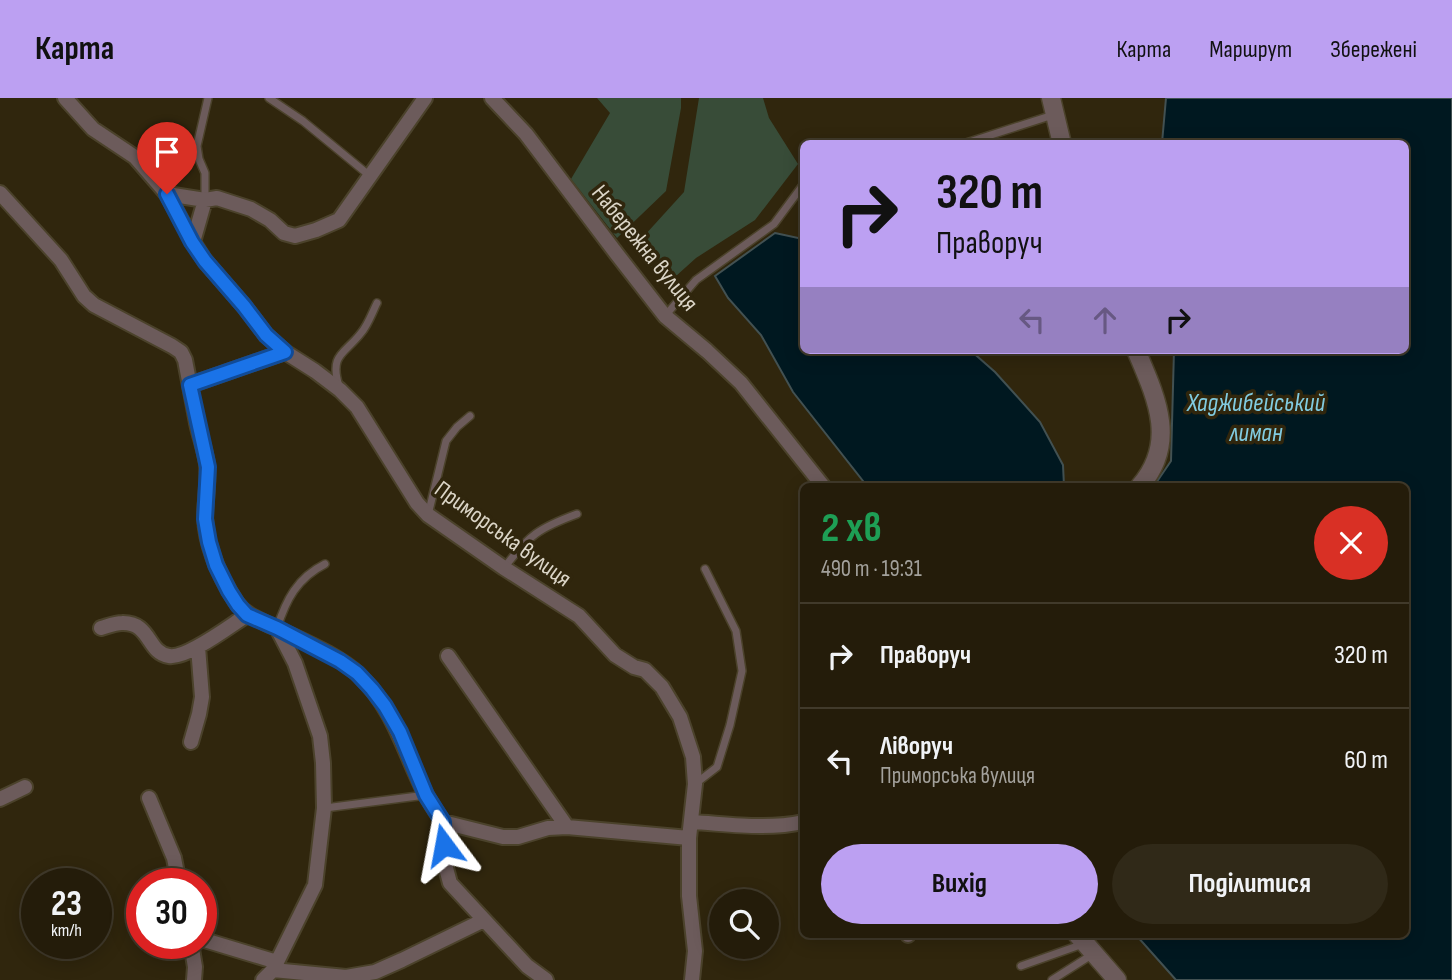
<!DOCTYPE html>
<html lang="uk">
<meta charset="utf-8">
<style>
:root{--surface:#241c0a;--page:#302918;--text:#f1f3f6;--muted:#a3a19c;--line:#413a2b;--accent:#bca0f2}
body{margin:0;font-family:"Sofia Sans Condensed",sans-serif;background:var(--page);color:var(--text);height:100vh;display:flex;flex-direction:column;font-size:26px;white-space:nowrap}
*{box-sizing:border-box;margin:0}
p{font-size:23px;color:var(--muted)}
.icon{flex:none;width:38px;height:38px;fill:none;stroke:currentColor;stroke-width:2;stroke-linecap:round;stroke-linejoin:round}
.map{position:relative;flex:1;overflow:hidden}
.details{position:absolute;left:800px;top:385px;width:609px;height:455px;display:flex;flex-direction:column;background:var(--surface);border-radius:10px;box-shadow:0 4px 18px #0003,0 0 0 2px var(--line)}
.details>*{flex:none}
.guide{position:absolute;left:800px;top:42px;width:609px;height:214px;border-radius:10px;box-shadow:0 4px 18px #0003,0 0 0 2px var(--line);background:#bca0f2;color:#111;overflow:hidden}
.buttons{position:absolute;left:709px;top:791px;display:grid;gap:14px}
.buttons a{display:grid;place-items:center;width:70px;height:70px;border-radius:50%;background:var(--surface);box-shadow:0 4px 18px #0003,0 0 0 2px var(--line);font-size:35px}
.speed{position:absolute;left:21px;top:770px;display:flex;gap:14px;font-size:35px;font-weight:700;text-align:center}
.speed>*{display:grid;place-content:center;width:91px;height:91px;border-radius:50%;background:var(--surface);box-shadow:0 4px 18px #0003,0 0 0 2px var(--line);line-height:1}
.speed small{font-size:18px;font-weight:400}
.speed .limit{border:10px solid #d22;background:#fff;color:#111}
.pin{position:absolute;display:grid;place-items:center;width:60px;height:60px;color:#fff;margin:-72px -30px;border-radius:50% 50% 50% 0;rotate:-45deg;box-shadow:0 0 7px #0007}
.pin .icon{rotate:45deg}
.me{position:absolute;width:77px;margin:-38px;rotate:347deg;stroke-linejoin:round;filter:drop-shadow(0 0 5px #0008)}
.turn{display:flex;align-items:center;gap:24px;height:147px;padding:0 21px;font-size:32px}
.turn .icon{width:91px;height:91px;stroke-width:2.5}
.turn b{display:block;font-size:49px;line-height:60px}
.lanes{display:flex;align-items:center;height:66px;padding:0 21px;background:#0003;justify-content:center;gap:35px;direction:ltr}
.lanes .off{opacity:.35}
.round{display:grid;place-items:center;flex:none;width:74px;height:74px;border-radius:37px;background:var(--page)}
.summary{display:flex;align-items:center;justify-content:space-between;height:119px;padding:0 21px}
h1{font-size:42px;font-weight:700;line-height:52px;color:#1e9e55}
.primary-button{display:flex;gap:14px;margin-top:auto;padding:14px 21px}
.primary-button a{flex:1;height:80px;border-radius:42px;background:var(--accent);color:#111;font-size:28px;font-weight:700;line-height:80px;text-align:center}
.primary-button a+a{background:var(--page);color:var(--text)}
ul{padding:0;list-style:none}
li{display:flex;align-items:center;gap:21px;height:105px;padding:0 21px;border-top:2px solid var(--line)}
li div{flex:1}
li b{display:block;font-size:26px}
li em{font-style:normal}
header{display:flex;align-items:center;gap:42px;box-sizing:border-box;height:98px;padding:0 35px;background:var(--accent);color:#111}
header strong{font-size:33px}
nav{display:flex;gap:38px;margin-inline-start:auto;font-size:24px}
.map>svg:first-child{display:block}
.green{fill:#384c38}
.water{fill:#001820;stroke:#425152;stroke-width:2}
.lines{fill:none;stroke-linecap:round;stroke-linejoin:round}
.service-casing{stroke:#4b422b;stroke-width:10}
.minor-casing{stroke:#4b422b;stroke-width:18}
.tertiary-casing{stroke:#4b422b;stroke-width:21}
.service{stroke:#6c5b5b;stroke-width:7}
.minor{stroke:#6c5b5b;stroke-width:14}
.tertiary{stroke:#6c5b5b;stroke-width:18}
.route-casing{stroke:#114b97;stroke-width:18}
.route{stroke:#1a73e8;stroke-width:12}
.labels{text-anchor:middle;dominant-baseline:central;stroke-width:7;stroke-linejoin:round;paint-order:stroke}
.street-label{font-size:24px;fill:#dbd5c7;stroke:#30260d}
.water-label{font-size:26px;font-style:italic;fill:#81cbe0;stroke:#30260d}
</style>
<header>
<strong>Карта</strong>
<nav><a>Карта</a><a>Маршрут</a><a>Збережені</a></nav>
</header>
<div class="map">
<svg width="1452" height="882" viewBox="0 0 1452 882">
<rect width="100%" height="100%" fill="#30260d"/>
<path class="green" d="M597,0H681V10L666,93L617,140L571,81L610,15Z
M699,0H763L769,20L798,66L755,122L696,160L666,187L634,149L684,94Z"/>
<path class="water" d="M1166,0H1452V882H1176L1136,837L1405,836V388H1154L1171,363L1174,252H1405V46L1162,45Z
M775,135L803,141V252H970L995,274L1040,324L1063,367L1064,388H867L793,294L761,237L728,200L715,178Z"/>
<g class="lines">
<g class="service-casing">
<path id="service" d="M269,0L303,23L370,78
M963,46L1053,17
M205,102V75L199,61L197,48L208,0
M665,218L696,182L774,126L803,87
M339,288C329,256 345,256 361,235C368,227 372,215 377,205
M428,417L446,343L457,329L470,318
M504,470C529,437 539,430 577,416
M277,530C286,502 297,480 325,466
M695,686L717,669L730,627L742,573L736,533L705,471
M325,710L426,697
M1021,868L1083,846
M1052,882L1093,856"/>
</g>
<g class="minor-casing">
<path id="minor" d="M65,0L93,31L135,59L167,96L193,144L205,163L244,208L266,237L285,254L315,273L340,292L357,309L417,405L428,417L504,470L579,518L615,557L634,569L645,572L662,589L680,619L693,659L695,686L689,740V798L695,853L692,882
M492,0L526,36L616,155L665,218L707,253L741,285L823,388
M0,95L61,162L84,198L94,207L172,248L181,254L185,262C189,283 193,304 197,325C200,339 205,352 207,366C209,384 205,402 205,419C206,449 220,479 236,504C247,520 264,523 280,532C305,544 339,558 359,577C395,612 404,654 426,697C431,706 437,715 443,724L503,739H518L548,730L567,729L689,740
M167,96L205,102L217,100L251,111L270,122L284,135L295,138L316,132L339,122L425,0
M193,144L205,102
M190,287L285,254
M101,530C108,528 115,525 122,525C151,524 147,555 169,558C187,561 231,527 247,517
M448,558L567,729
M191,644L199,616L202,599L198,549
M149,700L174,760L179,786
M0,701L25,689
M443,724L446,770L450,785L527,868L546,882
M692,724C728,726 768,732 803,724
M908,836V837
M201,841L277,864
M191,845L195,869L194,882
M273,872L315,787L324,710L323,665L320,638L295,565L277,530
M263,882L273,872L346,879L375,874L402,862L484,822"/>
</g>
<g class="tertiary-casing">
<path id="tertiary" d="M1051,0L1062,46
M1136,252C1156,299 1178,344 1140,388
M1077,836L1117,882"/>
</g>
<use href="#service" class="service"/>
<use href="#minor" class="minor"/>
<use href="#tertiary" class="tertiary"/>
</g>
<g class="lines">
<g class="route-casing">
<path id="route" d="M167,96L192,144L205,163L244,208L266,237L285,254L190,287L208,369L205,421L209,444L216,467L229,493L238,507L247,517L277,530L340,563L357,575L372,591L385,608L400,634L426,697L443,724L444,747"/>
</g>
<use href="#route" class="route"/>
</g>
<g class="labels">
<g class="street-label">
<text transform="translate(645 150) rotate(51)">Набережна вулиця</text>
<text transform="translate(503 436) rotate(36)">Приморська вулиця</text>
</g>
<g class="water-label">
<text x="1256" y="305">Хаджибейський<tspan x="1256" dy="30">лиман</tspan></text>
</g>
</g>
</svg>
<div class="buttons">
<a><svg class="icon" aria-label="search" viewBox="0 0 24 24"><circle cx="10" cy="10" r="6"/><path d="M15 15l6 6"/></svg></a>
</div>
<div class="speed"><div>23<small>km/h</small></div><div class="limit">30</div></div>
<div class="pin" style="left:167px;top:96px;background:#d93025"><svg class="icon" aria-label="arrive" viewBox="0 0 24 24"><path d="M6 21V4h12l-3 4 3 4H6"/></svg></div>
<svg class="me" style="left:444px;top:747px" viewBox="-20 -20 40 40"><path d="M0-17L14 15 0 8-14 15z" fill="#1a73e8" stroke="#fff" stroke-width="4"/></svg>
<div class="guide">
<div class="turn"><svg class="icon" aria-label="right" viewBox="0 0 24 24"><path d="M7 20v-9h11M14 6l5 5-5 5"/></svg><div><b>320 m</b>Праворуч</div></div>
<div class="lanes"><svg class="icon off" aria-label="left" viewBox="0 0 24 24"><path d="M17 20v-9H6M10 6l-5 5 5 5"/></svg><svg class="icon off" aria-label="ahead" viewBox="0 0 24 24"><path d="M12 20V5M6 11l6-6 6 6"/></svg><svg class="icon" aria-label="right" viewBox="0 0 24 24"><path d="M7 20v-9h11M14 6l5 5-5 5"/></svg></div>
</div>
<section class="details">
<div class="summary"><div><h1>2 хв</h1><p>490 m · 19:31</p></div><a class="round" style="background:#d93025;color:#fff"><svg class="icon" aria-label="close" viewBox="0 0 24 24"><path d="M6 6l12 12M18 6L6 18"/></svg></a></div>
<ul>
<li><svg class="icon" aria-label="right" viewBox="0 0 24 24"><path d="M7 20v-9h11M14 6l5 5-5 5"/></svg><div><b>Праворуч</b></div><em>320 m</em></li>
<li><svg class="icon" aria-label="left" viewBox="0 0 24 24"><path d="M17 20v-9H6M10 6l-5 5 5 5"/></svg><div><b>Ліворуч</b><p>Приморська вулиця</p></div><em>60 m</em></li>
</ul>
<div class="primary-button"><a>Вихід</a><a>Поділитися</a></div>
</section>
</div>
